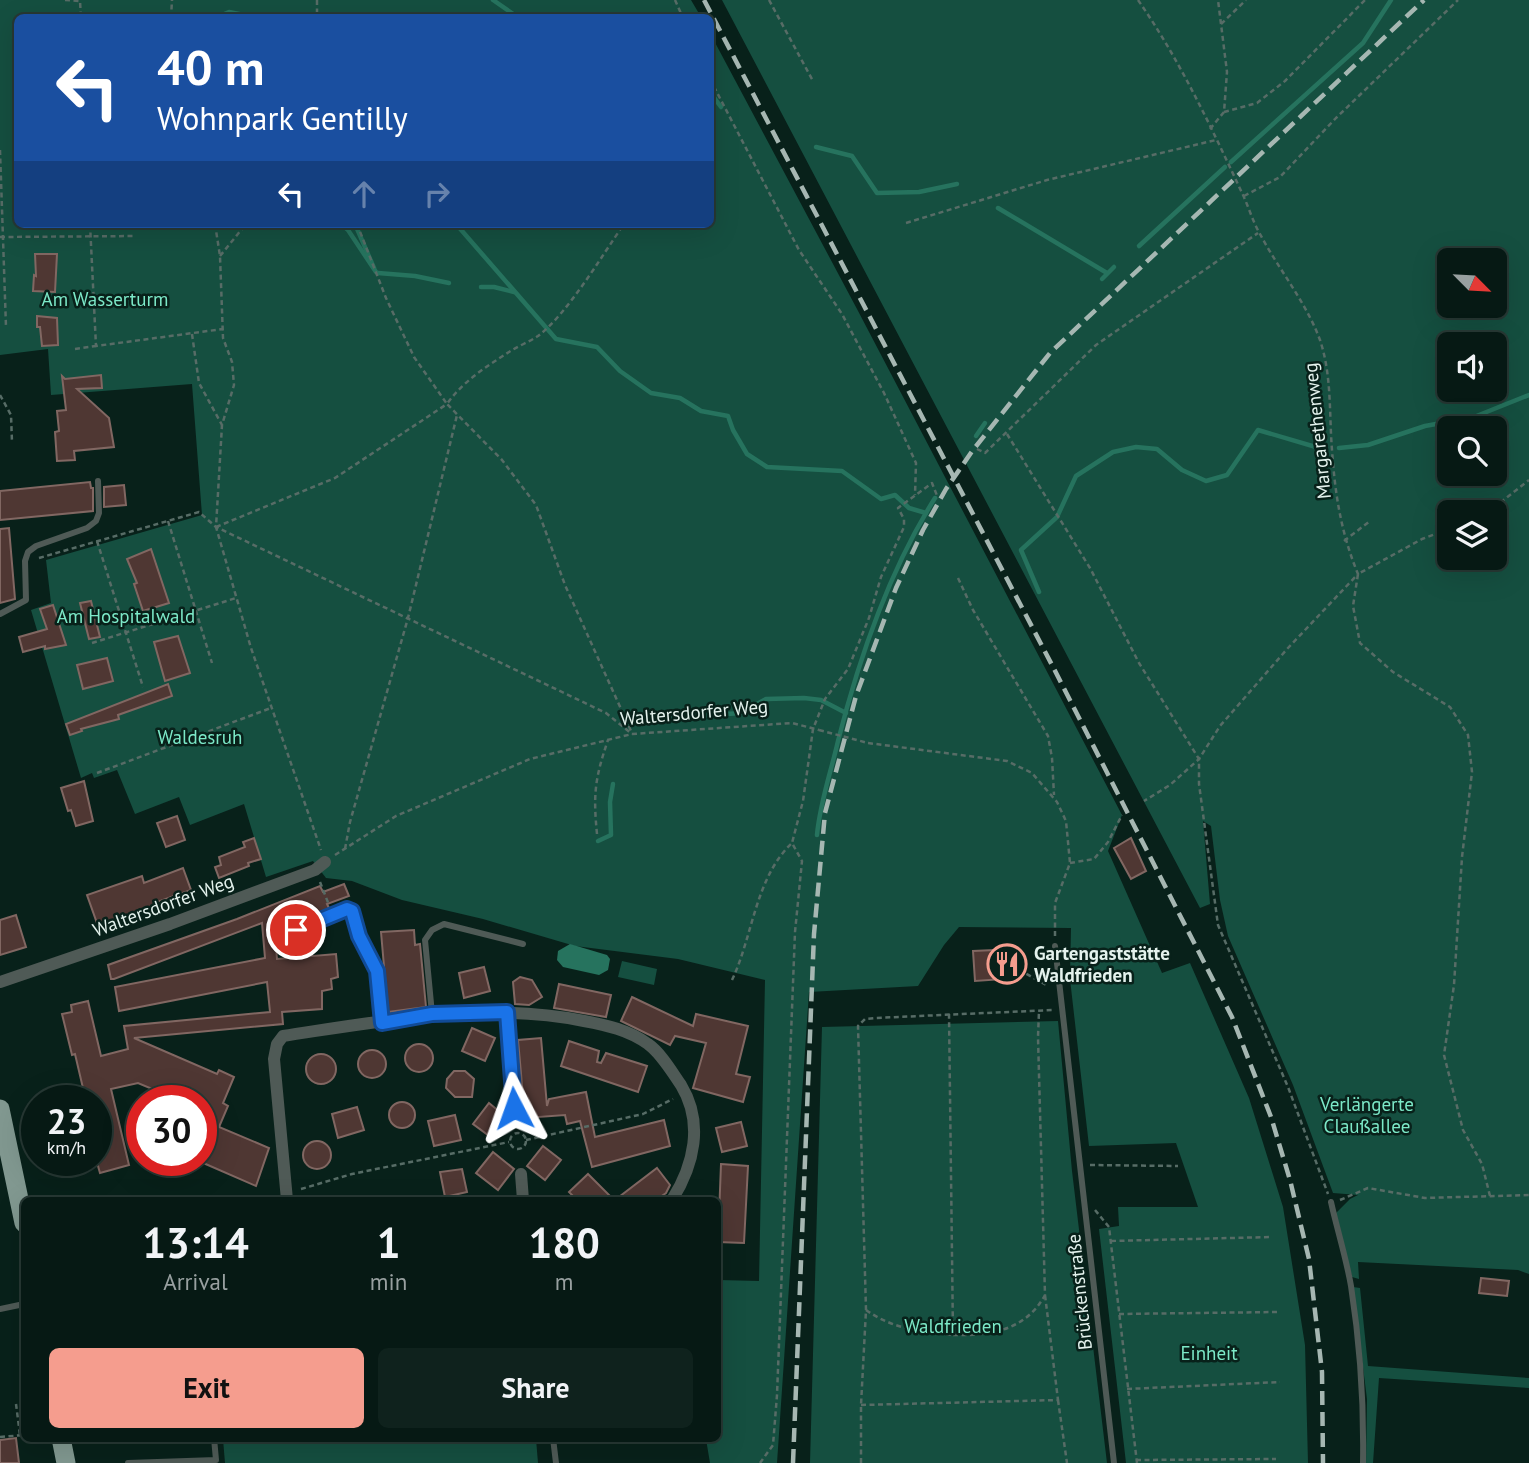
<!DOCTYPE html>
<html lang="en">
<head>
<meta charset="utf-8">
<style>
  :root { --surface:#061914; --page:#0f221d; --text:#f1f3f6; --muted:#98a0a0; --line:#273834; --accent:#f59d8e }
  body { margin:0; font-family:"PT Sans",sans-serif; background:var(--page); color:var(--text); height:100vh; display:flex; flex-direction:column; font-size:26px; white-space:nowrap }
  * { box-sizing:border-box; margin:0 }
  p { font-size:23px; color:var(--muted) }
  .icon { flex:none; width:38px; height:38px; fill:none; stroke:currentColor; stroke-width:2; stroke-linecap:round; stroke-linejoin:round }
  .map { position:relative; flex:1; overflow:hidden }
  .details { position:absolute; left:21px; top:1197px; width:700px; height:245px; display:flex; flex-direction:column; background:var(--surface); border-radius:10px; box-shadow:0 7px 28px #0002,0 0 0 2px var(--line) }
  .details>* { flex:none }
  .banner { position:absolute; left:14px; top:14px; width:700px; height:214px; border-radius:10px; box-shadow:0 7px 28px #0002,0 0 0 2px var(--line); background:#1a4fa0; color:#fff; overflow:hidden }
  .needle { width:46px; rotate:114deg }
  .tools { position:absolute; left:1437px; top:248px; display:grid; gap:14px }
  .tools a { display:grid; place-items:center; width:70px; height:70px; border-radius:10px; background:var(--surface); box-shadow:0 7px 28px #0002,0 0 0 2px var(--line); font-size:35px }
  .speed { position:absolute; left:21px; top:1085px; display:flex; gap:14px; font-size:35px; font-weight:700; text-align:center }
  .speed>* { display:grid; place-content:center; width:91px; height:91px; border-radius:50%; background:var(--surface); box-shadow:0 7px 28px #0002,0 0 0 2px var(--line); line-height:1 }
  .speed small { font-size:18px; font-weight:400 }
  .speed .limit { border:10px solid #d22; background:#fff; color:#111 }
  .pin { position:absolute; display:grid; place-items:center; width:60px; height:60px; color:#fff; margin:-30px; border:4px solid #fff; border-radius:50%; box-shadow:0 2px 7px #0007 }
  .me { position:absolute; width:77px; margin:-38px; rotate:356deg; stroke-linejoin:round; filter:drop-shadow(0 0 5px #0008) }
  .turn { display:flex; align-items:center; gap:24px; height:147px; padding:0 28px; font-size:32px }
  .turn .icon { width:91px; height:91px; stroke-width:2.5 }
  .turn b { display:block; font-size:49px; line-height:60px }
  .lanes { display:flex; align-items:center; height:66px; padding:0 28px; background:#0003; justify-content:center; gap:35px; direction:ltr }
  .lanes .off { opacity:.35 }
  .eta { display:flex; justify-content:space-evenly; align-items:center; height:119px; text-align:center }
  .eta b { font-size:42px; font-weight:800; line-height:49px }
  .primary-button { display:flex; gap:14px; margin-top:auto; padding:14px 28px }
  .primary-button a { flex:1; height:80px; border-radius:10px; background:var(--accent); color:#111; font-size:28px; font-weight:800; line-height:80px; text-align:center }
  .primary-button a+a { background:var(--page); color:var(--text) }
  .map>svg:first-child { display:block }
  .green { fill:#154f40; fill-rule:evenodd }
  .water { fill:#26735e }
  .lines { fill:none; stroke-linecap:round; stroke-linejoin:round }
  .stream { stroke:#26735e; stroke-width:4.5 }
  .building { fill:#4f3733; stroke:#816762; stroke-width:2 }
  .path { stroke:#576c66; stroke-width:2.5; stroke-dasharray:5 3.5; stroke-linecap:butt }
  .service { stroke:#4f5a56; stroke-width:6 }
  .minor { stroke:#4f5a56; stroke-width:12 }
  .primary { stroke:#819890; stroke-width:19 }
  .rail { stroke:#a6b7b2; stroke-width:4.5; stroke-dasharray:14 7; stroke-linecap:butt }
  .path-bridge { stroke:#576c66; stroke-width:2.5; stroke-dasharray:5 3.5; stroke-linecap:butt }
  .route-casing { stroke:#114b97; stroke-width:18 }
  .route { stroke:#1a73e8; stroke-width:12 }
  .labels { text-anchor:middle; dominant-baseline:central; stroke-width:5; stroke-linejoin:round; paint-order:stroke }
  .park-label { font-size:19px; fill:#7ce9c8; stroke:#08211a }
  .street-label { font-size:19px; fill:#e4f2ed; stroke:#08211a }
  .poi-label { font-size:19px; font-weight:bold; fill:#e4f2ed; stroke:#08211a; text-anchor:start }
</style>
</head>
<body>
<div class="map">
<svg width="1529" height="1463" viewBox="0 0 1529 1463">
  <rect width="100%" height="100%" fill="#08211a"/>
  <g class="green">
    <polygon points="0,0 691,0 701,17 18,18 18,224 710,224 711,35 857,309 1122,815 1108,851 1162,973 1190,963 1249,1098 1283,1207 1305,1345 1308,1463 1126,1463 1099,1229 1119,1226 1118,1207 1198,1207 1176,1143 1089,1146 1070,979 1071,928 959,927 944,945 918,986 809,992 777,1463 710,1463 706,1439 718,1438 718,1280 759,1281 765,980 678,959 575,946 483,919 402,900 352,881 326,878 313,861 266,877 244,804 190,825 179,797 135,814 117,770 94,778 92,773 81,778 31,610 51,603 46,560 202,515 192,384 51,395 48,349 0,355"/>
    <path d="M722,0H1529V1274L1518,1270L1358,1262L1359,1279L1352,1277L1336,1213L1350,1199L1358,1195L1333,1193L1293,1085L1228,936L1220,900L1211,826L1203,821L1210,904L1200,908ZM1449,261H1494V306H1449ZM1449,345H1494V390H1449ZM1449,429H1494V474H1449ZM1449,513H1494V558H1449Z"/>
    <polygon points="622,961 657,969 654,985 618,977"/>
    <polygon points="1058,1021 1072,1171 1107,1463 810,1463 822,1027"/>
    <polygon points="1353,1287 1360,1288 1368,1366 1529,1378 1529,1388 1379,1378 1373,1463 1366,1463 1367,1399"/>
    <polygon points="223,1439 536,1439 538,1463 225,1463"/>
  </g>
  <polygon class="water" points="570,944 607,955 610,959 608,970 599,975 563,967 557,960 558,951"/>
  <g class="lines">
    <g class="stream">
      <polyline points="493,0 519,18"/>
      <polyline points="215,18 229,12 259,18"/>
      <polyline points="710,92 721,107"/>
      <polyline points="816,147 852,156 877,193 919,192 957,184"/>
      <polyline points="1231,162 1363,43 1391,0"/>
      <polyline points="998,208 1107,273"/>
      <polyline points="341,224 348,230 376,272"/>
      <polyline points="355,224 374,268"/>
      <polyline points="456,224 556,339 597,347 620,371 651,393 680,398 701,411 728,416 733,430 747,454 767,467 842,471 881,499 895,495 909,508 926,513"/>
      <polyline points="1139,246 1225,167"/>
      <polyline points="378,273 415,276 449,283"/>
      <polyline points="1102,279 1114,267"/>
      <polyline points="481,287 494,287 514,292"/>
      <polyline points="976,436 985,423"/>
      <polyline points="1339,448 1368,445 1425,426 1474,417 1529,395"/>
      <polyline points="1039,592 1021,550 1057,517 1076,476 1113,452 1136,447 1157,449 1182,470 1206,481 1227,475 1258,430 1326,450"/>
      <polyline points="625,725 629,721 741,713 766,699 804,698 821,700 846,713"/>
      <path d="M817,835C820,802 831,772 838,741C859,658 889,571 935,498"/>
      <polyline points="598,841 611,835 610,802 613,784"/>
    </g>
  </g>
  <g class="building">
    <polygon points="35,254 57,254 55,292 33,291 34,275 36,276"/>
    <polygon points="37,316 57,318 58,345 42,346 40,327 37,327"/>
    <polygon points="101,375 102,388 77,389 109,418 114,447 74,451 75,460 57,461 55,432 59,431 57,411 66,410 62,376 65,379"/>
    <polygon points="90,482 91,488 93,488 93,511 0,520 0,491"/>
    <polygon points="124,485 126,505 104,507 104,487"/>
    <polygon points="9,528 15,599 0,603 0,529"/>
    <polygon points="151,549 169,603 143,611 134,584 137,583 127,559"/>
    <polygon points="91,601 100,637 89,639 80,603"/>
    <polygon points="53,605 66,645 45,649 45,646 23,652 19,637 47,629 40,609"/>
    <polygon points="178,636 190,673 165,681 154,642"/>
    <polygon points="107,658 113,681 83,689 77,665"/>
    <polygon points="168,684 172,696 118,715 119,719 81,729 82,731 70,735 66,724"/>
    <polygon points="84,781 93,821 76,826 71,810 68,811 61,788"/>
    <polygon points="177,816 185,840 166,847 157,823"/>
    <polygon points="254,838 261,859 248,863 249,866 219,878 215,867 221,865 219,857 245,847 243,842"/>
    <polygon points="1131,838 1146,871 1131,879 1114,848"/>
    <polygon points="183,868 191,890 157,902 158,905 98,926 87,895 142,876 144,883"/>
    <polygon points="344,884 349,896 327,904 330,910 275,933 277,959 336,954 338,977 331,979 332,989 322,991 322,1009 282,1012 283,1024 134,1038 217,1074 219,1070 234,1077 223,1103 228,1106 219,1127 269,1148 256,1186 201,1162 201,1101 181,1101 138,1083 111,1089 129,1165 100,1173 96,1159 96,1101 86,1101 75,1054 72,1055 62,1014 72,1012 71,1005 88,1001 101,1056 128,1049 124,1026 270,1012 267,982 119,1011 115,987 265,958 262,923 114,979 111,979 108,965 237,919 320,886 323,892"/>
    <polygon points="16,915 26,947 0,955 0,920"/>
    <polygon points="414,930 415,945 420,944 426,1007 388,1012 381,932"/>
    <polygon points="1017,949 1019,978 975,981 973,951"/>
    <polygon points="484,967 490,991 464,998 459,973"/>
    <polygon points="520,977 532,980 542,997 529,1005 515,1004 513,982"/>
    <polygon points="559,984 611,995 606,1017 554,1008"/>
    <polygon points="632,997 693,1026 696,1014 748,1026 736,1074 750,1077 743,1102 693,1088 706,1043 675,1036 670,1045 621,1021"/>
    <polygon points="472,1028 495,1038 485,1061 462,1051"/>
    <polygon points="541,1038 547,1106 549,1099 586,1092 595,1137 664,1120 670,1146 592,1167 580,1121 567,1124 565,1115 525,1118 518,1040"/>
    <polygon points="569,1041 599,1051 597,1062 601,1063 606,1053 647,1066 638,1092 561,1066"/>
    <circle cx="419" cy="1058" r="14"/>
    <circle cx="372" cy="1064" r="14"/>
    <circle cx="321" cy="1069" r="15"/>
    <polygon points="454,1071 465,1071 474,1079 472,1097 455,1097 446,1088 447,1079"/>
    <circle cx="402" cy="1115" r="13"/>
    <polygon points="489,1103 507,1118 492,1138 473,1124"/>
    <polygon points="357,1107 364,1130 338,1138 332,1114"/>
    <polygon points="455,1115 461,1140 434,1146 428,1121"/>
    <polygon points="741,1122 747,1146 722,1152 716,1128"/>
    <circle cx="317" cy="1155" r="14"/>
    <polygon points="543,1146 561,1160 545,1180 527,1166"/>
    <polygon points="493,1152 514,1169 498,1190 476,1173"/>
    <polygon points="721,1164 748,1166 744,1243 718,1242"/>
    <polygon points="657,1168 670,1185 666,1193 656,1200 615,1200"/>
    <polygon points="462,1169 467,1192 445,1197 440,1172"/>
    <polygon points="588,1174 614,1200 577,1200 569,1192"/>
    <polygon points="1481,1278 1509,1281 1507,1296 1479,1293"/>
    <polygon points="16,1438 19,1463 0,1463 0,1440"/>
  </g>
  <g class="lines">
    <g class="path">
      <polyline points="65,0 80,1 81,18"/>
      <polyline points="317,0 317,18"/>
      <polyline points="675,0 683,18"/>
      <polyline points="769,0 813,81"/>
      <path d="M1138,0C1180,60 1212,129 1243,195C1249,208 1253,222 1260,234C1279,270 1306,302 1320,340C1332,376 1329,413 1332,450C1335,494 1341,533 1358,574L1288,648L1220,726L1199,759L1170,785L1144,801"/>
      <polyline points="171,18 172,0"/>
      <polyline points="1221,24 1246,0"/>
      <polyline points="710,79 799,250 842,314 884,393 916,463 915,495"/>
      <polyline points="1224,112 1257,103 1285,81 1365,0"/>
      <polyline points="1210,129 1224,112 1227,72 1218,0"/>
      <polyline points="0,150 6,327"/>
      <polyline points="1244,196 1280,177 1336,118 1458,0"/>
      <polyline points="906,223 1047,180 1216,140"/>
      <polyline points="90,224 96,346 223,329"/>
      <polyline points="215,224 220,256 223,338 232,362 234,385 222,425 216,527 251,648 321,850"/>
      <path d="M357,224L386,298L414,357L447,404C462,382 487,366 509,352C518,346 529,342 538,336C568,313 601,257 624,224"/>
      <polyline points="0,237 136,236"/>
      <polyline points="220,256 246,224"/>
      <polyline points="192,334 199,383 222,425"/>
      <polyline points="75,349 96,346"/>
      <polyline points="0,395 11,415 12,442"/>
      <polyline points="1007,434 1090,568 1139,663 1199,759 1199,784 1218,925 1288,1087 1328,1194"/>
      <polyline points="977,449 985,453 1096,345 1258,233"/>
      <polyline points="1487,513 1529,480"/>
      <polyline points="168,521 212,663"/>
      <polyline points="216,527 335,478 447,404 502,460 536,505 565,585 631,731"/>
      <polyline points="1449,529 1422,539 1358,574 1353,606 1360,643 1393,672 1450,707 1468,735 1472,772 1462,857 1454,985 1444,1055 1463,1130 1482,1164 1490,1196"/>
      <polyline points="97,541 143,687"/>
      <polyline points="1344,541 1370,521"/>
      <polyline points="39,558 199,512 216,527 606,713 632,734"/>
      <polyline points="958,578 973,610 1048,736 1052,758 1054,795"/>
      <polyline points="92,643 236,598"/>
      <polyline points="868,743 1007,761 1032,773 1057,802 1066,821 1070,863 1055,903 1055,938"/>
      <polyline points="97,773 271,708"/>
      <path d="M597,834C593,794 595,778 608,740"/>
      <polyline points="345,849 350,822 408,618 457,415"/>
      <polyline points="335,855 396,816 530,759 632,734 792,723 819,730"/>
      <polyline points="1070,863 1094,859 1108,842 1122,815"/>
      <polyline points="320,882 329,905"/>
      <polyline points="1018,963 1022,963 1023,972 1048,986"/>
      <path d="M732,980C753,936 755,878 792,843"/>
      <circle cx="518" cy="1141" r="8"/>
      <polyline points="526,1140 643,1114 673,1099"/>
      <polyline points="1090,1165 1178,1166"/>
      <polyline points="301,1189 352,1174 509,1142"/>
      <polyline points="1340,1200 1368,1188 1425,1198 1529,1195"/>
      <polyline points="1095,1210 1109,1227 1137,1463"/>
      <polyline points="1111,1241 1271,1237"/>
      <path d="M866,1310C893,1329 921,1332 953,1335L949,1014"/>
      <polyline points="1119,1314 1277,1312"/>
      <path d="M953,1335C991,1336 1026,1330 1045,1295L1038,1037L1039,1011"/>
      <polyline points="1127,1389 1280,1382"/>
      <polyline points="1058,1400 1067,1463"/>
      <polyline points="16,1404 20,1435"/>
      <polyline points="861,1405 1058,1400 1045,1295"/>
      <polyline points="0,1437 24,1435"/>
      <polyline points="1136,1460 1276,1459"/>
      <polyline points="760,1463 773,1445 777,1395 795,932 802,861 792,843 803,801 813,729 825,699 848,669 869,618 881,577 904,527 904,519 898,508 932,483 938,498"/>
      <polyline points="861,1463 861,1405 866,1310 858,1026 865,1019 875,1018 1052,1010"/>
    </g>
    <g class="service">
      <polyline points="0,614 26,600 25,561 28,552 36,546 87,528 96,521 99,513 98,481"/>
      <polyline points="296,930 347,909 352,911 359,936 377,971 382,1021"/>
      <polyline points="1055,946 1114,1463"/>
      <polyline points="432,1014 425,940 432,930 444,924 523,944"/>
      <path d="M1331,1202C1337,1229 1346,1257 1351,1286C1360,1344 1364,1404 1363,1463"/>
      <polyline points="0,1309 24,1304"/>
      <polyline points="553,1438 556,1463"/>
      <polyline points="128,1463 216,1460 214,1438"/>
    </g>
    <g class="minor">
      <polyline points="0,982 170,924 315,870 325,862"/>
      <polyline points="507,1012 514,1109"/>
      <polyline points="521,1174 523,1200"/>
      <path d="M285,1200H287L274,1059L277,1044L283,1036C382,1021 483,1001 584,1021C606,1025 629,1030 648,1044C661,1053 672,1072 681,1085C704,1123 694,1165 672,1200"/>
    </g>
    <g class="primary">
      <polyline points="0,1109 24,1223"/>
      <polyline points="61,1438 66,1463"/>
    </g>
    <g class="rail">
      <polyline points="704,0 1052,665 1232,1017 1271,1117 1290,1180 1309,1259 1322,1372 1323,1463"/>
      <polyline points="793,1463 814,934 825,813 856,696 896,588 923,530 946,489 973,450 1050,353 1424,0"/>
    </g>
    <polyline class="path-bridge" points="819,730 868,743"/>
  </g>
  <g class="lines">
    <g class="route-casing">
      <polyline id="route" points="296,930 347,909 352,911 359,936 377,971 382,1023 432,1014 507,1012 514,1108"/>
    </g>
    <use href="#route" class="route"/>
  </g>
  <defs>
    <g id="restaurant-ring" transform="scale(2.0125)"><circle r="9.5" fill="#08211a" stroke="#f59d8e" stroke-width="1.5"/><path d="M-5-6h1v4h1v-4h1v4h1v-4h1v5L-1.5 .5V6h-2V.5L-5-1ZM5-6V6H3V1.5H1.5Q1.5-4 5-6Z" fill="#f59d8e"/></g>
  </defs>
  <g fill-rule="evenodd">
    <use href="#restaurant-ring" x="1007" y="964"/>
  </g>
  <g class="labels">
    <g class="park-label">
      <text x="105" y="299">Am Wasserturm</text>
      <text x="126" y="616">Am Hospitalwald</text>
      <text x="200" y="737">Waldesruh</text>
      <text x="1367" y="1104">Verlängerte<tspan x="1367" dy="22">Claußallee</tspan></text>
      <text x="953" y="1326">Waldfrieden</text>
      <text x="1209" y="1353">Einheit</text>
    </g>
    <g class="street-label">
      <text transform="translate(1317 431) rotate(-96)">Margarethenweg</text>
      <text transform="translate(694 712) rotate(-5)">Waltersdorfer Weg</text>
      <text transform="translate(163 905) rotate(-20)">Waltersdorfer Weg</text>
      <text transform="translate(1079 1292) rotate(-96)">Brückenstraße</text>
    </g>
    <g class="poi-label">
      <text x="1034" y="953">Gartengaststätte<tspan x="1034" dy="22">Waldfrieden</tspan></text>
    </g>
  </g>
</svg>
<div class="tools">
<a><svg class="needle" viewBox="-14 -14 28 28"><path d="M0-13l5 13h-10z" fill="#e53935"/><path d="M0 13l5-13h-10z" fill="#98a0a0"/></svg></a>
<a><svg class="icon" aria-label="sound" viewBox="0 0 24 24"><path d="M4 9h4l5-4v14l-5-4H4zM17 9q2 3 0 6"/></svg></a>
<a><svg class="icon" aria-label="search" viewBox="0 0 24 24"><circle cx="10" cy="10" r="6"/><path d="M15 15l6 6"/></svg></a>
<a><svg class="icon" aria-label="layers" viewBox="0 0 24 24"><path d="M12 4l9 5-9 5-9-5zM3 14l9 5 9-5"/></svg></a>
</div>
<div class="speed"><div>23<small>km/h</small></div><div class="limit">30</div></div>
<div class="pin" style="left:296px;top:930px;background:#d93025"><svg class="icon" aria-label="arrive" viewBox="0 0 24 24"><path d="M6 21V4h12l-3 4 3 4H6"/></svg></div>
<svg class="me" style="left:514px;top:1108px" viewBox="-20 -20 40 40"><path d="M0-17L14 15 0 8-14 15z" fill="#1a73e8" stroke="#fff" stroke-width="4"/></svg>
<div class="banner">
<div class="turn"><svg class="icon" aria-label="left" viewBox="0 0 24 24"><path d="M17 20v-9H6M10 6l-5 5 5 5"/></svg><div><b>40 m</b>Wohnpark Gentilly</div></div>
<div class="lanes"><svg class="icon" aria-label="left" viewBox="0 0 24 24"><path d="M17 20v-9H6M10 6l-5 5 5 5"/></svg><svg class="icon off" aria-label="ahead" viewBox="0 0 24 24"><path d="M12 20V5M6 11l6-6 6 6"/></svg><svg class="icon off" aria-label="right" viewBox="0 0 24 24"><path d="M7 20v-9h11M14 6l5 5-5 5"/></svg></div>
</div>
<section class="details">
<div class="eta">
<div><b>13:14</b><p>Arrival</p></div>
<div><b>1</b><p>min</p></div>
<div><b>180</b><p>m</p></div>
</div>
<div class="primary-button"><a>Exit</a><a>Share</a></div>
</section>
</div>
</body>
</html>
